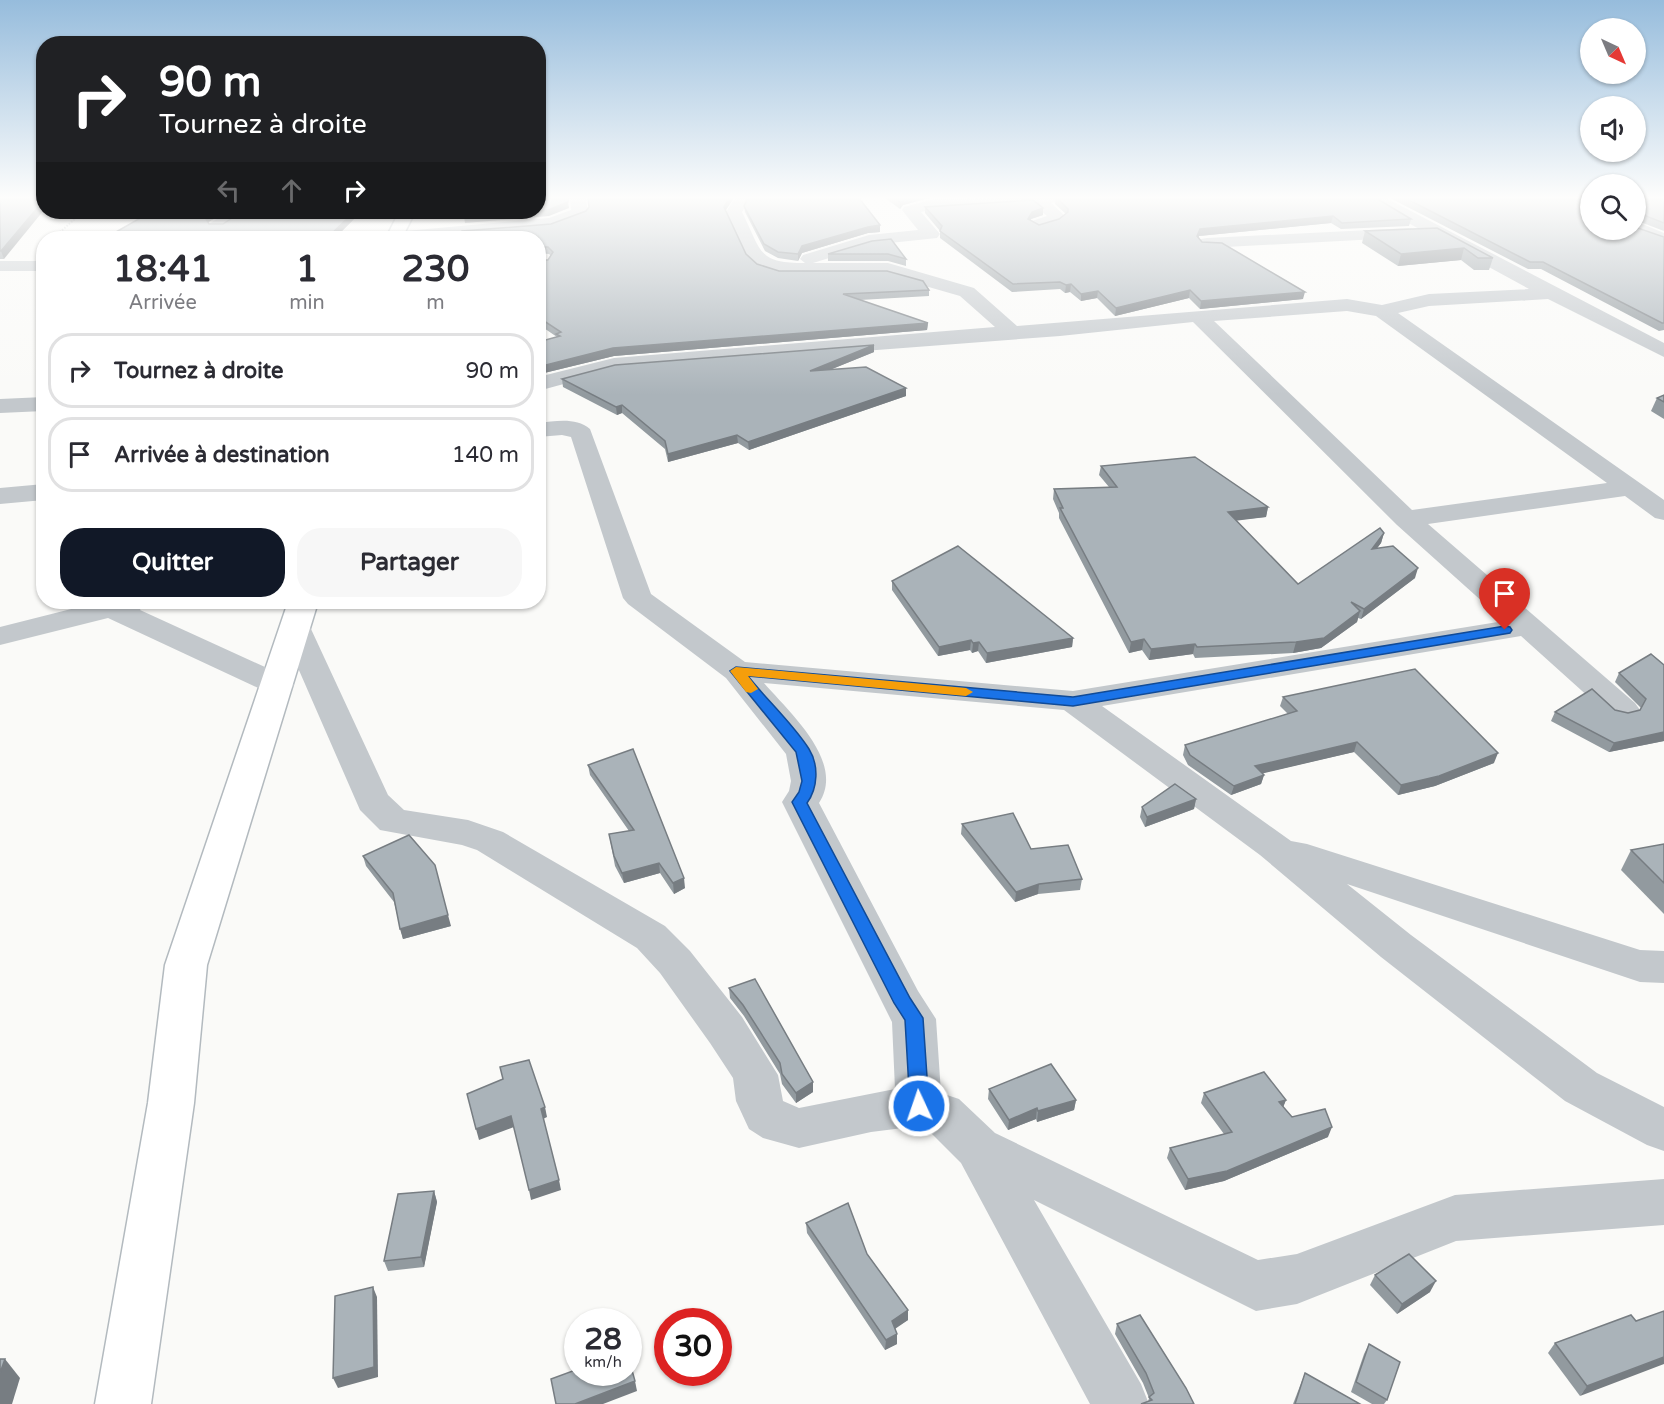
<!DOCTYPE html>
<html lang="fr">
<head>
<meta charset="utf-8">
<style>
  :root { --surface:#fff; --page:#f7f7f7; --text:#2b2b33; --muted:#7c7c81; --line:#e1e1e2; --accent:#111827 }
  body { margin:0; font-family:"Varela Round",sans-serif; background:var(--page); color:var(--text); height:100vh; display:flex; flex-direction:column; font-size:22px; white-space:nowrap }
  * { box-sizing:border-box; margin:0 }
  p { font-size:20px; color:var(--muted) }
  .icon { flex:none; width:33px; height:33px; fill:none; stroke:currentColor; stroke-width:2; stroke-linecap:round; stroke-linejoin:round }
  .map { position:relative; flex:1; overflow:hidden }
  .panel { position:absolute; left:36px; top:231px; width:510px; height:378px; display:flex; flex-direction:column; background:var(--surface); border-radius:24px; box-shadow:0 2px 4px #0004 }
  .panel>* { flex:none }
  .guide { position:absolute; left:36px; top:36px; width:510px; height:183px; border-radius:24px; box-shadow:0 2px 4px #0004; background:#202124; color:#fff; overflow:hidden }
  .needle { width:39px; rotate:136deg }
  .buttons { position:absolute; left:1580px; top:18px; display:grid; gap:12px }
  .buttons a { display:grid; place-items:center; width:66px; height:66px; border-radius:50%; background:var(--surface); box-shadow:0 2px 4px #0004; font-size:30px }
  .speed { position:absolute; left:564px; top:1308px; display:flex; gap:12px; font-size:30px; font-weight:700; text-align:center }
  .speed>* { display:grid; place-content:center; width:78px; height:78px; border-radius:50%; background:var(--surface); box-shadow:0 2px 4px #0004; line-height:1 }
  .speed small { font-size:15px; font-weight:400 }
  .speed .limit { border:9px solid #d22; background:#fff; color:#111 }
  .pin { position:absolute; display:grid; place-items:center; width:51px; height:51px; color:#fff; margin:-62px -26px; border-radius:50% 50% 50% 0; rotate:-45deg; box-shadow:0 0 6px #0007 }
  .pin .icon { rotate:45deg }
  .me { position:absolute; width:66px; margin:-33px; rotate:357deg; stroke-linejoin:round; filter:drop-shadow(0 0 4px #0008) }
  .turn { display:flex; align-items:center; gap:21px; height:126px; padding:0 24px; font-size:27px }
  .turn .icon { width:78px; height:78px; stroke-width:2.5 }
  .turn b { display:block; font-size:42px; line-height:51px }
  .lanes { display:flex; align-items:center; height:57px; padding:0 24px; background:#0003; justify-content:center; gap:30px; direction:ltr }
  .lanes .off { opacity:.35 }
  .eta { display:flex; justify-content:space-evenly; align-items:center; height:102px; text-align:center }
  .eta b { font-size:36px; font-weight:800; line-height:42px }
  .cta { display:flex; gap:12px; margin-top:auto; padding:12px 24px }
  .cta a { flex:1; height:69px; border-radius:24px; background:var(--accent); color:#fff; font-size:24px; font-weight:800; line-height:69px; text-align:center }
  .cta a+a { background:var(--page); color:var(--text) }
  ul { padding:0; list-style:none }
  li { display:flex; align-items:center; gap:18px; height:75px; margin:0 12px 9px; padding:0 12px; border:3px solid var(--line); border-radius:24px }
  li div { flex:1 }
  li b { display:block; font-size:22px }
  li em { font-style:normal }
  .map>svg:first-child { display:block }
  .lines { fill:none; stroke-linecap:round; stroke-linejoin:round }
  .secondary-casing { stroke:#b3babf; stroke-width:3 }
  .path { stroke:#bbbfc2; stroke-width:2; stroke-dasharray:1.5 1.5; stroke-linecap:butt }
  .street { fill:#c3c8cc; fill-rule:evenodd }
  .secondary { fill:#fff; fill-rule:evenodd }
  .wall { fill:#929a9f }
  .shaded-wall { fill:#777d82 }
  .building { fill:#aab3b9; stroke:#777d82; stroke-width:1.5 }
  .route { fill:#1a73e8; stroke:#114b97; stroke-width:1.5 }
  .slow { fill:#f59e0b }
</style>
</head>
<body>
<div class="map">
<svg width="1664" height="1404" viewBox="0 0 1664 1404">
  <rect width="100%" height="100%" fill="#fafaf8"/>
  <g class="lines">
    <g class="secondary-casing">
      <g id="secondary">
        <polygon points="399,212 415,212 402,238 386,238"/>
        <polygon points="288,602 318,602 207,965 194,1103 151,1404 95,1404 148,1103 165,965"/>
      </g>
    </g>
    <polyline class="path" points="53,238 83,212"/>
    <g class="street">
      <polygon points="570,198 586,198 588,212 586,215 552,228 435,238 385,237 388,233 394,232 549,218 571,210"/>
      <path d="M735,198H751L742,212C762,252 757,263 805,263L800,259L803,255L869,235L918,230L902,210L904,207L934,199L1060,198L1058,201L1051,203L1066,217C1061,224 1047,228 1038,230L1030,225L1032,221L1047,216L1033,204L934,209L921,212L940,234L937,238L871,245L813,263H888L974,288L1017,326L1347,299L1382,305L1429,294L1529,289L1368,201L1366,198H1386L1664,343V357L1548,299L1429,306L1398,313L1664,500V520L1655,518L1625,496L1428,524L1635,703L1640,710L1635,717L1623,720L1611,717L1521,636L1102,706L1291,841L1307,844L1640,950L1664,951V983L1640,982L1347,884L1411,935L1597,1073L1664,1107V1151L1647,1145L1565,1101L1381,957L1260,855L1064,710L764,683C789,712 846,762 819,803L918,991L936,1019L941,1093L959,1099L995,1133L1258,1260L1297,1254L1455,1195L1664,1179V1225L1456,1241L1297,1304L1256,1311L1034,1200L1141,1384L1149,1404H1090L961,1163L926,1128L919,1126L871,1132L799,1148L763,1138L749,1129L736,1101L733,1078L710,1043L660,973L637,948L477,850L462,845L380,830L360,810L281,629L285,623L296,620L307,623L311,629L388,795L404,810L468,820L503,832L665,926L690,951L742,1017L778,1075L783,1101L799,1108L895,1089L892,1022L782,802L789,791L791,781L786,754L726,678L628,604L623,598L571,437L562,435L538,437V423C556,421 576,417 590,429L651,594L745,662L1073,691L1504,621L1397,525L1193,322L1060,336L615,370L538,391V377L614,358L995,327L960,296L887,275H779L758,268L748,259L726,212ZM1347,311L1376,316L1607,483L1412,510L1214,321Z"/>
      <polygon points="228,212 247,212 223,228 211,228 209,224"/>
      <polygon points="1635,221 1664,233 1664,244 1629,230 1635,230"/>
      <polygon points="1409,228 1415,229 1418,233 1415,237 1207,248 1201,247 1198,243 1201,239 1207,238"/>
      <rect x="0" y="261" width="44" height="10"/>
      <polygon points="44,397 44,411 0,413 0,399"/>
      <polygon points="44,484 44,500 0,504 0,488"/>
      <polygon points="89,602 144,602 140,610 289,678 294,685 289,692 278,695 267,692 108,618 0,645 0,627 91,604"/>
    </g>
    <use href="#secondary" class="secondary"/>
  </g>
  <g class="wall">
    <polygon points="0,198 4,259 0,259"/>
    <polygon points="885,198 929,198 903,205 900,209"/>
    <polygon points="1056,198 1411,219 1409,226 1341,229 1331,223 1199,236 1198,238 1202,242 1303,299 1200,309 1189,298 1115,316 1097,298 1081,301 1070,292 1065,293 1060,289 1012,292 940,238 940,231 925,213 925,207 1043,208 1043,215 1031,219 1031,220 1039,225 1059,219 1066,214 1055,204"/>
    <polygon points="1390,198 1575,198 1590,230 1664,237 1664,330 1659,331 1541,269 1528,269"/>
    <polygon points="1635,198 1664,198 1664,231 1635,220 1635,222"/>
    <polygon points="744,206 880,225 880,232 868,233 802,253 798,261 778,258 765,251 745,212"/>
    <polygon points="589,207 725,211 746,254 757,264 779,271 929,290 929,296 860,300 928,323 927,330 614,356 540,374 538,374 538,342 557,337 538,324 538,260 548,260 551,256 549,254 538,253 538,238 551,224 586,211"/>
    <polygon points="225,212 208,222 209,224 223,224 241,212 358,212 354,219 335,238 107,238 107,237"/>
    <polygon points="1437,228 1493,258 1489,270 1474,270 1461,260 1398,266 1362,243 1365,231"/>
    <polygon points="872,241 906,259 906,266 888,261 828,261 828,254"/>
    <polygon points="874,345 874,352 832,369 906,388 906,396 749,450 738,443 668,462 665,449 622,413 617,415 563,387 562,379"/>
    <polygon points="1664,395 1664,419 1651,411 1657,398"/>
    <polygon points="1101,466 1268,507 1266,517 1236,520 1298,584 1384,533 1381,543 1377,548 1415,578 1361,619 1358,618 1357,622 1321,648 1293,653 1195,658 1193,654 1149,660 1142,650 1129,653 1059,518 1059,513 1053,499 1054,489 1109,487 1099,475"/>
    <polygon points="892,581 1073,638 1072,647 986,663 978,651 972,653 970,650 938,656 892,590"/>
    <polygon points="1664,665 1664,741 1609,752 1551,721 1555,712 1615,710 1628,713 1640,710 1641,708 1615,682 1619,673"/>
    <polygon points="1283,697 1494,763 1435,786 1398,795 1354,752 1262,773 1264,775 1261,784 1231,795 1188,765 1183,755 1185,745 1288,714 1280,706"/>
    <polygon points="588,765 685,888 674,894 660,873 624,883 615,866 609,834 629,831 590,775"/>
    <polygon points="1196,799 1194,809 1145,827 1140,817 1142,807"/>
    <polygon points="962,824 1031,849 1082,879 1080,890 1038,894 1015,902 961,834"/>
    <polygon points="1664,844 1664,914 1621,870 1631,850"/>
    <polygon points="363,856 451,926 403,939 394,902 366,866"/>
    <polygon points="729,988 813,1082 813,1092 796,1103 782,1084 780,1074 744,1016 730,998"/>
    <polygon points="989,1089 1076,1100 1074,1110 1037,1122 1036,1119 1008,1130 988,1099"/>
    <polygon points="1204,1093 1286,1100 1283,1107 1292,1117 1328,1137 1224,1181 1185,1190 1167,1158 1170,1148 1224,1134 1201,1103"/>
    <polygon points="434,1191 437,1202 424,1267 388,1271 384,1261"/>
    <polygon points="806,1223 867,1254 908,1310 908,1320 895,1328 897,1334 897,1344 885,1350 807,1233"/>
    <polygon points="1375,1275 1430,1292 1397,1314 1370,1285"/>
    <polygon points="1636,1321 1580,1396 1548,1353 1555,1343"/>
    <polygon points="1117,1324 1194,1404 1148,1402 1149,1398 1143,1383 1115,1334"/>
    <polygon points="1369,1344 1387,1400 1384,1404 1372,1404 1351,1392 1364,1354"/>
    <polygon points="1305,1373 1360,1404 1293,1404"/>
  </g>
  <g class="shaded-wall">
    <polygon points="729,198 734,198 724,213 724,207"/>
    <polygon points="904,198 929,198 903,205 900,209 900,202"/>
    <polygon points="44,200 44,210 4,259 1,251"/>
    <polygon points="568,202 569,208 549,216 465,223 464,217 527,212 538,212 538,210"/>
    <polygon points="1043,208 1043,215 1031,219 1028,226 1028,219 1032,212"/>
    <polygon points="214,212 225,212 207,223 205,217"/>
    <polygon points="354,212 358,212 354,219 335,238 327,238"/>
    <polygon points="1333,216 1331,223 1199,236 1196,243 1197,236 1200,229"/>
    <polygon points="880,225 880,232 868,233 802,253 798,261 798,254 802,246 868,227"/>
    <polygon points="1464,248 1461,260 1398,266 1401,254"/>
    <polygon points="1071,284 1070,292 1065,293 1066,285"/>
    <polygon points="1190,290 1189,298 1115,316 1116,308"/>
    <polygon points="1098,291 1097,298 1081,301 1081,294"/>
    <polygon points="1305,292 1303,299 1200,309 1201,301"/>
    <polygon points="928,323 927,330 614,356 540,374 538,367 613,348"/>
    <polygon points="874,345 874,352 810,378 810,371"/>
    <polygon points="906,388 906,396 749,450 748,442"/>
    <polygon points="622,405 622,413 617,415 616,407"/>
    <polygon points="737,435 738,443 668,462 668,454"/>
    <polygon points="1268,507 1266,517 1226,522 1228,512"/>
    <polygon points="1384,533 1381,543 1369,559 1372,549"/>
    <polygon points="1418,568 1415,578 1361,619 1364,609"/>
    <polygon points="1360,611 1357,622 1321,648 1293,653 1296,642"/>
    <polygon points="1073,638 1072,647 986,663 987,653"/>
    <polygon points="1144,639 1142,650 1129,653 1131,642"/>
    <polygon points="971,640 970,650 938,656 939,647"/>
    <polygon points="979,642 978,651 972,653 973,643"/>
    <polygon points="1195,644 1193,654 1149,660 1151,649"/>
    <polygon points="1664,732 1664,741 1609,752 1614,743"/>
    <polygon points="1357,742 1354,752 1252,776 1255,766"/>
    <polygon points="1498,753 1494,763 1435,786 1398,795 1401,785"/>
    <polygon points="1264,775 1261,784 1231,795 1234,786"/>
    <polygon points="1196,799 1194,809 1145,827 1147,817"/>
    <polygon points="659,863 660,873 624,883 622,873"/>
    <polygon points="684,878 685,888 674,894 673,883"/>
    <polygon points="1039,884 1038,894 1015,902 1016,892"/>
    <polygon points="448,915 451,926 403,939 400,929"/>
    <polygon points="813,1082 813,1092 796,1103 796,1093"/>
    <polygon points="1076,1100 1074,1110 1037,1122 1038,1111"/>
    <polygon points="1286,1100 1282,1110 1279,1102"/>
    <polygon points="545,1107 547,1117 543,1119 541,1109"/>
    <polygon points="1037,1108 1036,1119 1008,1130 1009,1120"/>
    <polygon points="511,1116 514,1127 479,1140 476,1129"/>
    <polygon points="1332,1127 1328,1137 1224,1181 1185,1190 1188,1179"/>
    <polygon points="559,1180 561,1190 531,1200 529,1190"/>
    <polygon points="434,1191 437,1202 424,1267 421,1257"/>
    <polygon points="1436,1281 1430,1292 1397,1314 1402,1304"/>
    <polygon points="373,1287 377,1297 378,1377 338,1388 333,1378"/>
    <polygon points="908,1310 908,1320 892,1331 892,1321"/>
    <polygon points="897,1334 897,1344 885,1350 886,1340"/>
    <polygon points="1664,1357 1664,1364 1580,1396 1587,1386"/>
    <polygon points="5,1359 20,1378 12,1404 0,1404 0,1373"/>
    <polygon points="635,1381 637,1391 603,1404 575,1404"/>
  </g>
  <g class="building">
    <polygon points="0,198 44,198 44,200 1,251 0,251"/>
    <polygon points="538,198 568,198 568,202 548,210 538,210"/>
    <polygon points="588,198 729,198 724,207 746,254 757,264 779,271 887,271 923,281 929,290 843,294 928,323 613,348 538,367 538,342 560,336 556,334 561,332 538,317 538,260 548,260 553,252 548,247 538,247 538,238 462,238 462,231 551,224 586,211 589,207"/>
    <polygon points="748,198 859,198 880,225 868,227 802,246 798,254 778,252 764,244 744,206"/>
    <polygon points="894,198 905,198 900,202"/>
    <polygon points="1057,198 1376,198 1411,219 1342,223 1333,216 1200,229 1197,236 1202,242 1222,243 1305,292 1201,301 1190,290 1116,308 1098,291 1081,294 1071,284 1066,285 1060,282 1013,284 940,231 942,226 925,207 1033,200 1043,208 1032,212 1028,219 1039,225 1059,219 1068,212 1068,209"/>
    <polygon points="1405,198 1575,198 1590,203 1590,230 1635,230 1635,227 1664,237 1664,323 1662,323 1543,262 1530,262"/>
    <polygon points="1635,198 1664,198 1664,223 1636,212 1635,221"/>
    <polygon points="151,212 214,212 205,217 209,224 223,224 241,212 354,212 327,238 173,237 174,238 126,238 125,237 107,237"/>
    <polygon points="465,212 527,212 464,217"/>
    <polygon points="1437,228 1493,258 1478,258 1464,248 1401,254 1365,231"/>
    <polygon points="891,239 906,259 888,254 828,254 872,241"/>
    <polygon points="874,345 810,371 866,367 906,388 748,442 737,435 668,454 665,441 622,405 616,407 562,379 615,365"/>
    <polygon points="1664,395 1664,402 1657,398"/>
    <polygon points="1195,457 1268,507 1228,512 1298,584 1380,528 1384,533 1372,549 1393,546 1418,568 1364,609 1351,602 1360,611 1324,638 1296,642 1197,647 1195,644 1151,649 1144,639 1131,642 1060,508 1063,508 1054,489 1117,487 1101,466"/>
    <polygon points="958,546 1073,638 987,653 979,642 973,643 971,640 939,647 892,581"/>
    <polygon points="1651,654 1664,665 1664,732 1614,743 1555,712 1592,689 1615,710 1628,713 1640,710 1646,699 1619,673"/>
    <polygon points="1415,669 1498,753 1439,776 1401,785 1357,742 1255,766 1264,775 1234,786 1190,755 1185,745 1297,711 1283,697"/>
    <polygon points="633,749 684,878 673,883 659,863 622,873 614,856 609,834 634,830 588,765"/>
    <polygon points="1175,784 1196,799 1147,817 1142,807"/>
    <polygon points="1013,813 1031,849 1068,845 1082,879 1039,884 1016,892 962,824"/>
    <polygon points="409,835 435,865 448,915 400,929 393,893 363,856"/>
    <polygon points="1664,844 1664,883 1631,850"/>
    <polygon points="755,979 813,1082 796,1093 782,1074 780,1063 743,1005 729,988"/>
    <polygon points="529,1060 545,1107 541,1109 559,1180 529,1190 511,1116 476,1129 467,1094 503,1079 500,1067"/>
    <polygon points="1051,1064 1076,1100 1038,1111 1037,1108 1009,1120 989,1089"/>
    <polygon points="1264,1072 1286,1100 1279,1102 1292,1117 1325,1109 1332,1127 1227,1171 1188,1179 1170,1148 1232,1132 1204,1093"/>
    <polygon points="434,1191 421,1257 384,1261 398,1194"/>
    <polygon points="848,1203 867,1254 908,1310 892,1321 897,1334 886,1340 806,1223"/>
    <polygon points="1409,1254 1436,1281 1402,1304 1375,1275"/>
    <polygon points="373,1287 374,1367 333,1378 335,1296"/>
    <polygon points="1664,1311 1664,1357 1587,1386 1555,1343 1631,1315 1636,1321"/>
    <polygon points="1140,1315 1186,1388 1194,1404 1141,1404 1152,1400 1149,1397 1154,1393 1146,1373 1117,1324"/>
    <polygon points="1369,1344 1400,1362 1387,1400 1356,1382"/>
    <polygon points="628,1356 635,1381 575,1404 556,1404 551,1379 578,1369 578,1372 628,1372"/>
    <polygon points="0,1359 5,1359 0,1373"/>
    <polygon points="1305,1373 1360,1404 1295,1404"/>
  </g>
  <linearGradient id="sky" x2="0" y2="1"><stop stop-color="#96bcdc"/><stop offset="0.5" stop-color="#fdfdfc"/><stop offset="1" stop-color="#fdfdfc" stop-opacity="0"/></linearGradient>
  <rect width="1664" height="395" fill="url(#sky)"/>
  <path class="route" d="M1505,626L1510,627L1512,630L1510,633L1073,706L748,676C766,699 794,725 809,749C819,765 818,788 807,803L910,998L923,1018L929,1106L926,1112L919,1114L912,1112L910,1106L905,1020L894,1003L792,802L799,792L802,781L796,752L730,671L736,667L1073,697Z"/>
  <polygon class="slow" points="736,667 966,688 973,692 966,696 748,676 758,689 751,693 746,692 730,671"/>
</svg>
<div class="buttons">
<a><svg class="needle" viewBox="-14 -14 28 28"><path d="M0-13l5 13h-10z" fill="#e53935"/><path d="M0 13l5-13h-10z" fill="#7c7c81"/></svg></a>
<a><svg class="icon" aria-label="sound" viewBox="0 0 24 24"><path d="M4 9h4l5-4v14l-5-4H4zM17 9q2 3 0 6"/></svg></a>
<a><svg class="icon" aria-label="search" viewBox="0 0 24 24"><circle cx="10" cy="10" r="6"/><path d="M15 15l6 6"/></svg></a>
</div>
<div class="speed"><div>28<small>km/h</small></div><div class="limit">30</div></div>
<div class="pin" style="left:1505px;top:630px;background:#d93025"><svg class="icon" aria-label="arrive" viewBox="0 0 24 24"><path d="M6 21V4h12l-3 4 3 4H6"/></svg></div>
<svg class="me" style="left:919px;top:1106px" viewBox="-20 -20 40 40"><circle r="17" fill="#1a73e8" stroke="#fff" stroke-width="3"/><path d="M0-11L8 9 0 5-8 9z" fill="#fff"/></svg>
<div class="guide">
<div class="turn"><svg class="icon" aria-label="right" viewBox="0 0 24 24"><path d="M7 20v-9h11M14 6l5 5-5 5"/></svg><div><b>90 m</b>Tournez à droite</div></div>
<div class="lanes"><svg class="icon off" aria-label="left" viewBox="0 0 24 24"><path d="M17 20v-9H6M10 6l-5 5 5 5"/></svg><svg class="icon off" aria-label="ahead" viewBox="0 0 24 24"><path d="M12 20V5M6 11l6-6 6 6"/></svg><svg class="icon" aria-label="right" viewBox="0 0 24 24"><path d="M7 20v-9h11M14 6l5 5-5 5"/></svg></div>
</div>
<section class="panel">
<div class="eta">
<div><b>18:41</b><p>Arrivée</p></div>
<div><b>1</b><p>min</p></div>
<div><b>230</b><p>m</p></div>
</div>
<ul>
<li><svg class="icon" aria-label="right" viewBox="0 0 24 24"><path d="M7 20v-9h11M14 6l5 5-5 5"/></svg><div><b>Tournez à droite</b></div><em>90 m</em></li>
<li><svg class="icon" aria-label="arrive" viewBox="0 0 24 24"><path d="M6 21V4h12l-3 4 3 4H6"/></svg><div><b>Arrivée à destination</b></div><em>140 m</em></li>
</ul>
<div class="cta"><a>Quitter</a><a>Partager</a></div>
</section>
</div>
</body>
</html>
